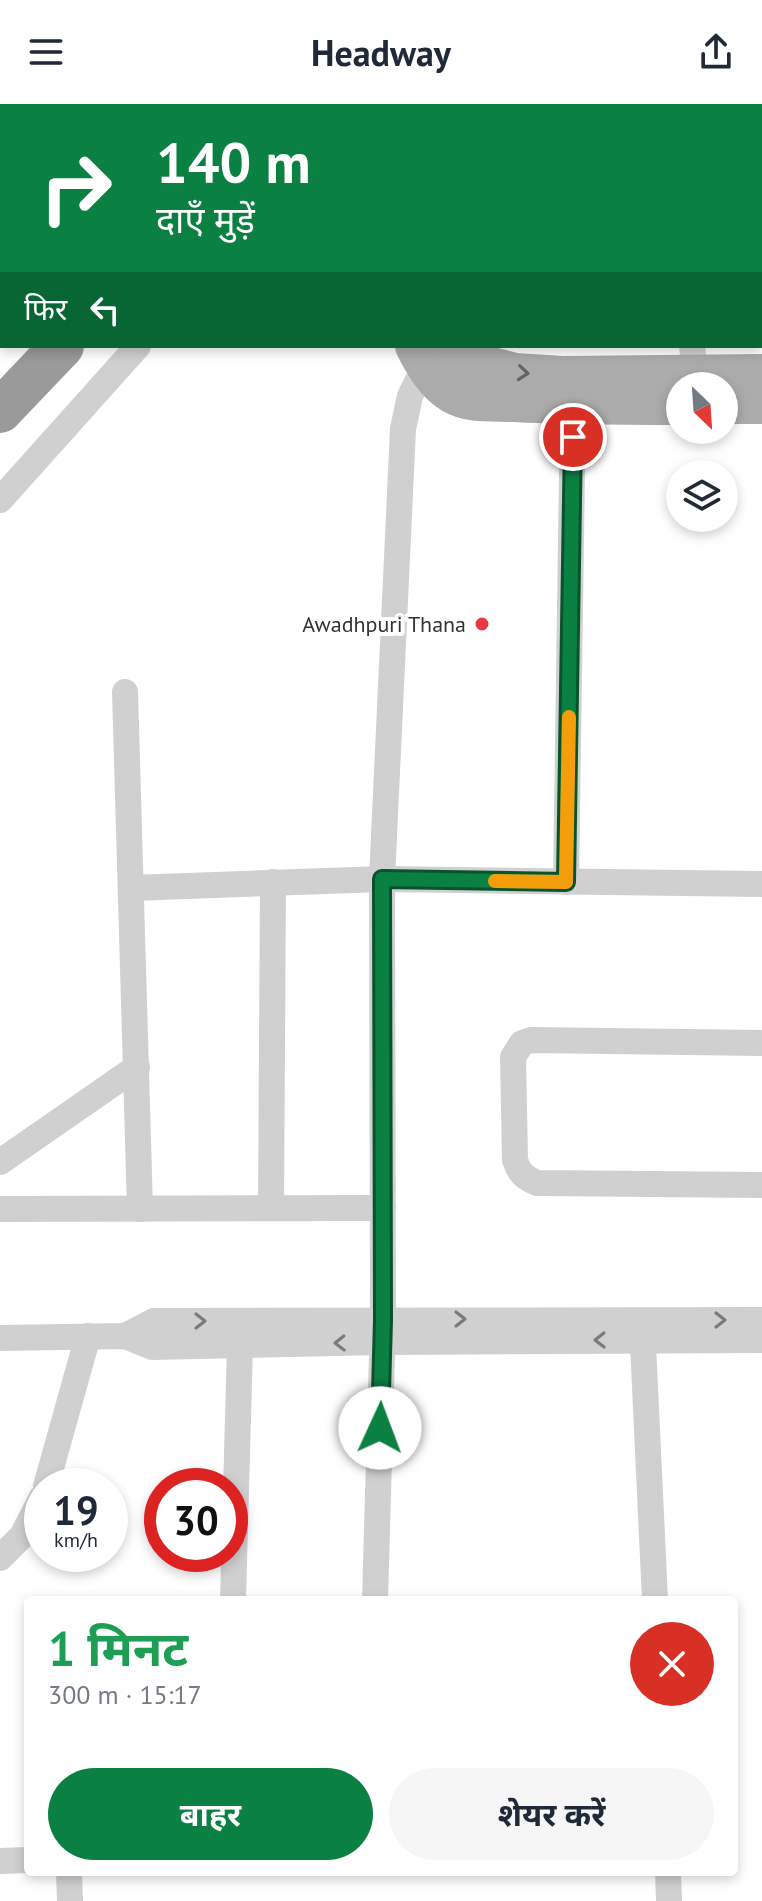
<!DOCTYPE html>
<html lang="hi">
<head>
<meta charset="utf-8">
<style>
  :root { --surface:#fff; --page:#f6f6f7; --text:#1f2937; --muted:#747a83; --accent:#0b8043 }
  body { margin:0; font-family:"PT Sans","Noto Sans Devanagari",sans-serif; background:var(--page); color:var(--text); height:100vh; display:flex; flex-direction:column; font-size:30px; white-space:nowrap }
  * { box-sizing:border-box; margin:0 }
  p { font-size:26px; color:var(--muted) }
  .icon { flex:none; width:44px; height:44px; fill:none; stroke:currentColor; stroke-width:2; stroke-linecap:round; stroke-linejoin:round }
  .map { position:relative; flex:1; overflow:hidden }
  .drawer { position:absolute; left:24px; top:1492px; width:714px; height:280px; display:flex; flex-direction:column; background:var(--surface); border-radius:8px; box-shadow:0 4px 12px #0003 }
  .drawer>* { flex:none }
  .top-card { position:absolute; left:0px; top:0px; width:762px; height:244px; box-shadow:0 4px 12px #0003; background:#0b8043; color:#fff; overflow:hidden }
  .needle { width:52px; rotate:155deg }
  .controls { position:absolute; left:666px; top:268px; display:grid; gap:16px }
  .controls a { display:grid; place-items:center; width:72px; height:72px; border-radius:50%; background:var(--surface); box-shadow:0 4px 12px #0003; font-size:40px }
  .speed { position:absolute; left:24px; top:1364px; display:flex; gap:16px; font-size:40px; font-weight:700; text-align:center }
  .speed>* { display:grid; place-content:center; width:104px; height:104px; border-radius:50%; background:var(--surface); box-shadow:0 4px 12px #0003; line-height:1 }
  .speed small { font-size:20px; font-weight:400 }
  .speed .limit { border:12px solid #d22; background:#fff; color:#111 }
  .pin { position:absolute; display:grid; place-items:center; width:68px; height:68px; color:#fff; margin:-34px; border:4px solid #fff; border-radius:50%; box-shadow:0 2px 8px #0007 }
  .me { position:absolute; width:88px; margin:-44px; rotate:2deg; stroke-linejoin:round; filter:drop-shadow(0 0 6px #0008) }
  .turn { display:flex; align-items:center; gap:28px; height:168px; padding:0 24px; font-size:36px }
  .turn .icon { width:104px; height:104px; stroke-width:2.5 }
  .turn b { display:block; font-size:56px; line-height:68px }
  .then { display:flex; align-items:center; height:76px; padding:0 24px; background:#0003; gap:16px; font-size:30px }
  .round { display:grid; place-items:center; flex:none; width:84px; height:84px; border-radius:42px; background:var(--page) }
  .head { display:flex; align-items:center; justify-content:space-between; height:136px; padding:0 24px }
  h1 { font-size:48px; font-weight:700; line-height:60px; color:#1e9e55 }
  .button { display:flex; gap:16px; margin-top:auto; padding:16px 24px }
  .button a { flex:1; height:92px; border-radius:48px; background:var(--accent); color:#fff; font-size:32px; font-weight:700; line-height:92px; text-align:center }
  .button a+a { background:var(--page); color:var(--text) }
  header { display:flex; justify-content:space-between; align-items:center; height:104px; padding:0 24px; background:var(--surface); font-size:36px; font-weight:700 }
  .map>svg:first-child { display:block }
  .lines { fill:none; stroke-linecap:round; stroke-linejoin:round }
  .street { stroke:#d0d0d0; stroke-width:26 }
  .primary { stroke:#ababab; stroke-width:40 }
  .highway { stroke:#9a9a9a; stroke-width:44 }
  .oneway { stroke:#636363 }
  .oneway2 { stroke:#7a7a7a }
  .route-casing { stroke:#07532c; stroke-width:20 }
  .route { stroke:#0b8043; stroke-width:14 }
  .slow { stroke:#f59e0b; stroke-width:14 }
  .poi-dot { fill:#e63946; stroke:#fff; stroke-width:3 }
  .labels { text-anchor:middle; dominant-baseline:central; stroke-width:8; stroke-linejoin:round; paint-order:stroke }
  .poi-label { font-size:22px; fill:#333; stroke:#fff; text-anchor:end }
</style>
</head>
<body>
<header><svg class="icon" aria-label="menu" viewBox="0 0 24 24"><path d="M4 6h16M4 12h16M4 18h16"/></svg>Headway<svg class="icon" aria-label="share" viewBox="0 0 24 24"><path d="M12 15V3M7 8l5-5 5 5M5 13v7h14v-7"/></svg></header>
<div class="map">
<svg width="762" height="1797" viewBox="0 0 762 1797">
  <rect width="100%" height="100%" fill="#fff"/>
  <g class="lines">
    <g class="street">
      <polyline points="697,0 699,2"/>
      <polyline points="760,8 762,6"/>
      <polyline points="760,60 762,60"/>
      <polyline points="692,242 695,271"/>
      <polyline points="0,396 138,242"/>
      <polyline points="125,588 140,1105"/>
      <polyline points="566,778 573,301"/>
      <polyline points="132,784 382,775 762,780"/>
      <path d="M762,939L531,936L522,939L513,953L515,1056C519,1069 525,1074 537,1079L762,1081"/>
      <polyline points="0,1058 137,963"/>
      <polyline points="271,1104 273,778"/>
      <polyline points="0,1105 383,1104"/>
      <polyline points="642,1219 655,1496"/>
      <polyline points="125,1232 154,1217 762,1216"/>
      <polyline points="0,1234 125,1232 152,1243 383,1238 762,1236"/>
      <polyline points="46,1382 88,1232"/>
      <polyline points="0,1454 22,1432 42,1393"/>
      <polyline points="233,1496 240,1241"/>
      <polyline points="375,1496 383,1216 382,775 403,325 410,292 425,262"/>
      <polyline points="0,1757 28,1756"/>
      <polyline points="69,1768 70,1797"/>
      <polyline points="668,1768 669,1797"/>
    </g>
    <g class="primary">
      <polyline points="285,0 287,2"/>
      <path d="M415,242C424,260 435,279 453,290C470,300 494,297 513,298C569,301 624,301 680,301"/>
      <polyline points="452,242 476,259 515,269 562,272 762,270"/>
      <polyline points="724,300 762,300"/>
    </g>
    <g class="highway">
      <polyline points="185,2 187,0"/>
      <polyline points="249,2 251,0"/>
      <polyline points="0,149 2,147"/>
      <polyline points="0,196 2,194"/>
      <polyline points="0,307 62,242"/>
    </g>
  </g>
  <defs><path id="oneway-chevron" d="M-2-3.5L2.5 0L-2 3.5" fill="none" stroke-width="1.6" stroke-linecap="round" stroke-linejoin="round" transform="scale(2)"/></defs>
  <use class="oneway" href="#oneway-chevron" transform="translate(523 269) rotate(5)"/>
  <g class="oneway2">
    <use href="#oneway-chevron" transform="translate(460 1215)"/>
    <use href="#oneway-chevron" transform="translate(720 1216)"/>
    <use href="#oneway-chevron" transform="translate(200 1217)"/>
    <use href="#oneway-chevron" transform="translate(600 1236) rotate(179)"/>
    <use href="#oneway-chevron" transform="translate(340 1239) rotate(179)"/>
  </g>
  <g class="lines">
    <g class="route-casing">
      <polyline id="route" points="380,1324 383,1216 382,775 566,778 573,333"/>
    </g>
    <use href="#route" class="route"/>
    <polyline class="slow" points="495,777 566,778 569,613"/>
  </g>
  <circle class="poi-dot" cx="482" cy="520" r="8"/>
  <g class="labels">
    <g class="poi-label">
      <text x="466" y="520">Awadhpuri Thana</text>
    </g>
  </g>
</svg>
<div class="controls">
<a><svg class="needle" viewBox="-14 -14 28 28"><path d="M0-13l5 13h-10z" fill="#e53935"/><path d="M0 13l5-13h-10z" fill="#747a83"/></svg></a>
<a><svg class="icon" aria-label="layers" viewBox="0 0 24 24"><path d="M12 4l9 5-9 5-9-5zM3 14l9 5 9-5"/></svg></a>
</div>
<div class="speed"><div>19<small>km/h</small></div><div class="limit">30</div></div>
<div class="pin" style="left:573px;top:333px;background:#d93025"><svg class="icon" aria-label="arrive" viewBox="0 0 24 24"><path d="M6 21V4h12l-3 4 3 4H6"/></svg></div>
<svg class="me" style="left:380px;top:1324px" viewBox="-20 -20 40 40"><circle r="19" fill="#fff"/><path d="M0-13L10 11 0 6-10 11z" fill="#0b8043"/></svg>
<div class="top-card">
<div class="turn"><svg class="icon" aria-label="right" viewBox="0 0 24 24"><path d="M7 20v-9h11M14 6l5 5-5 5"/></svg><div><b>140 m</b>दाएँ मुड़ें</div></div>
<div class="then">फिर<svg class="icon" aria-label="left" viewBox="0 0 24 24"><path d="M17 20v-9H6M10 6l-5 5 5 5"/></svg></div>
</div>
<section class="drawer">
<div class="head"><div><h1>1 मिनट</h1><p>300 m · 15:17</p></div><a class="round" style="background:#d93025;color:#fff"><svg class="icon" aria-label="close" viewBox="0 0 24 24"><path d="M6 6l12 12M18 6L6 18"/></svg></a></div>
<div class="button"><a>बाहर</a><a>शेयर करें</a></div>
</section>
</div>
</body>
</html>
